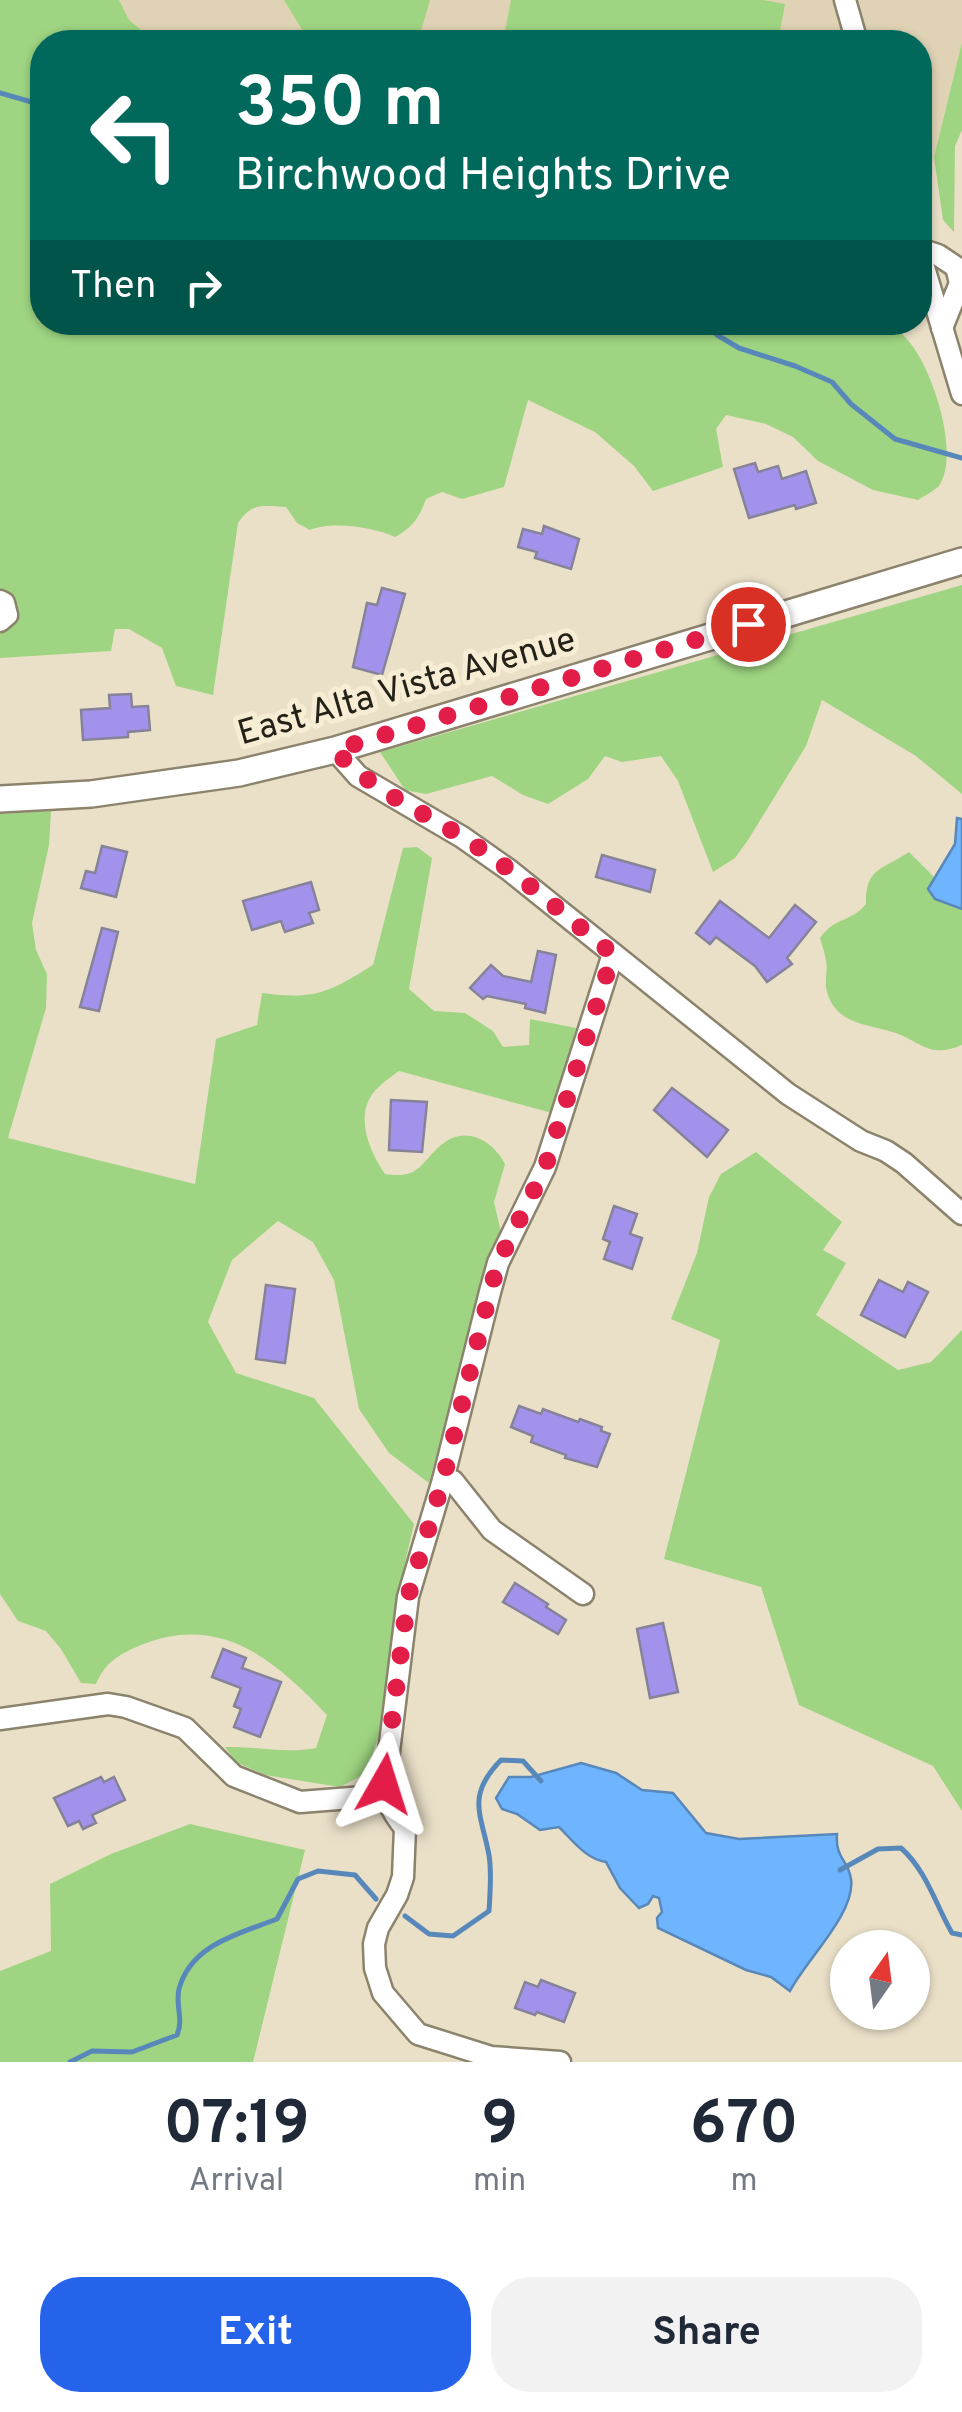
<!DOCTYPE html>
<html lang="en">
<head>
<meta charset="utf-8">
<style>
  :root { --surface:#fff; --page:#f2f2f3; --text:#1f2937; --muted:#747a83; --accent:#2563eb }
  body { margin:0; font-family:Overpass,sans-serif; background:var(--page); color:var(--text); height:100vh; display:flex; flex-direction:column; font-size:38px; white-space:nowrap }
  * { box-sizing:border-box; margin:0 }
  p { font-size:32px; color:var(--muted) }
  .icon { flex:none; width:55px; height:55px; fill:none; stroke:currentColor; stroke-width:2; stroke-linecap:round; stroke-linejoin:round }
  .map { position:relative; height:2062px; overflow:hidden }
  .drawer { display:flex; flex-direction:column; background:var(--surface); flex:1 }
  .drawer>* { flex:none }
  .banner { position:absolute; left:30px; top:30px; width:902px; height:305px; border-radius:40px; box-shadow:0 2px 8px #0004; background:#00695c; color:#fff; overflow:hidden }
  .needle { width:65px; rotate:14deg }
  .fabs { position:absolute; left:830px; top:1930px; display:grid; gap:20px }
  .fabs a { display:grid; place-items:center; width:100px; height:100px; border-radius:50%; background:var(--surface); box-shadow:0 2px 8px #0004; font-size:50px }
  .pin { position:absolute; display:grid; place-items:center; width:85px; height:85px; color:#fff; margin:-42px; border:5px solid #fff; border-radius:50%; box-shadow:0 2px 10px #0007 }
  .me { position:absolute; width:110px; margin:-55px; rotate:6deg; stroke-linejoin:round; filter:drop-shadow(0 0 8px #0008) }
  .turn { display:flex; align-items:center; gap:35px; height:210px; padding:0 40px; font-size:45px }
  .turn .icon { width:130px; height:130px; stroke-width:2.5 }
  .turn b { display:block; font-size:70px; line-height:85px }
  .then { display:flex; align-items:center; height:95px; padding:0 40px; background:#0003; gap:20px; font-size:38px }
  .eta { display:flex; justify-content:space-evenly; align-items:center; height:170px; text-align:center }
  .eta b { font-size:60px; font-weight:700; line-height:70px }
  .primary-button { display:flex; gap:20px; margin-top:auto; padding:20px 40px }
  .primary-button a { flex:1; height:115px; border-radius:40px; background:var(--accent); color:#fff; font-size:40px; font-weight:700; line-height:115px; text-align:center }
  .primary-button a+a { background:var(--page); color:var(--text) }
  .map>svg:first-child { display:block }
  .built { fill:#e0d3b5 }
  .green { fill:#9fd582 }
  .water { fill:#6fb4ff; stroke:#5888ba; stroke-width:2.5 }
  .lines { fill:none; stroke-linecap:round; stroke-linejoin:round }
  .stream { stroke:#5888ba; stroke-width:5 }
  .building { fill:#a292eb; stroke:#868399; stroke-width:2.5 }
  .minor-casing { stroke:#8c836d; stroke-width:25 }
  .major-casing { stroke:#8c836d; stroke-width:30 }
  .minor { stroke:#fff; stroke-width:20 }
  .major { stroke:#fff; stroke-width:25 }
  .route { stroke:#e11d48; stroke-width:18; stroke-dasharray:0 32.4 }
  .labels { text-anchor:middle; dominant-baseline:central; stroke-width:10; stroke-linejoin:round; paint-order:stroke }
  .street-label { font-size:35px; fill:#242118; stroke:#f7edd5 }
</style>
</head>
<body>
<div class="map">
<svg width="962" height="2062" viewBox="0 0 962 2062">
  <rect width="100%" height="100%" fill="#eae0c8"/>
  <polygon class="built" points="0,0 962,0 962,42 920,213 920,42 42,42"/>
  <g class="green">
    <path d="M0,0H119L129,20L156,42H42V322L888,323C894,327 901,332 906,338C932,365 962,456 938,487C932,492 924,496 918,500L873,490L818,461L793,437L766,424L726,415L716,429L723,467L653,491L634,466L595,432L528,400L504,487L462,499L442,492L426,499C419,518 413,527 395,537C373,527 332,521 310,530L297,523L286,507C263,506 252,502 238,523L213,695L176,686L162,648L129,629H115L111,651L0,658Z"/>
    <polygon points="284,0 430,0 418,42 315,42 307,38"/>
    <polygon points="511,0 763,0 785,4 778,42 503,42"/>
    <polygon points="962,42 962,130 955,146 954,232 943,220 934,157"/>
    <polygon points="962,585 962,794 916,756 822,700 806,746 748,840 735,858 713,872 678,781 661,756 622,762 605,756 588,779 548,804 523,795 492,776 426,794 405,790 380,752"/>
    <path d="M51,811L49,845L32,923L36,950L47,974L46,1008L8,1138L195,1184L216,1039L257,1025L262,993C315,1000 328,993 373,965L403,848L417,847L432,858L409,989L434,1011L465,1013L493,1031L503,1047L529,1045L530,1019L576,1028L552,1113L399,1071C391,1077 380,1084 374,1092C354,1117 370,1152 385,1174C423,1180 420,1160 445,1142C468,1126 494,1142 505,1164L494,1202L501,1232L490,1259L429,1483L389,1453L359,1409L334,1280L313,1242L278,1221L232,1260L208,1322L236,1373L314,1398L414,1524L395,1606L379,1734L367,1773L340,1787L265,1775L236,1762L225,1747C256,1746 285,1754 316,1748L327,1715C275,1660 221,1613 141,1645C120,1654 105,1662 96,1684L81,1683L61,1649L46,1631L18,1621L0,1594V814Z"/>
    <path d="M909,852L934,877L928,889L953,907L962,909V1045C926,1060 920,1039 889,1031C864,1024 836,1023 827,992C824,982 828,970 826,961C825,953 822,945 820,938C837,915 849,924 866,904C865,868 882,870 909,852Z"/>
    <polygon points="756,1152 842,1222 823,1250 846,1263 816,1315 898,1370 931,1362 962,1330 962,1811 933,1766 799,1705 761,1587 664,1559 720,1340 671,1319 697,1253 709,1197 721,1174"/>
    <polygon points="190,1824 305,1850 253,2062 0,2062 0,1971 51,1951 50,1884 111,1854"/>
  </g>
  <g class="water">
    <polygon points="957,818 962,819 962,909 935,899 928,889 955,844"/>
    <path d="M581,1763L616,1773L642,1790L673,1793L706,1833L739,1839L837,1834C835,1859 848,1859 851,1879C856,1913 805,1961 790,1991L771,1977L746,1970L658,1928L657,1918L662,1912L659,1898L653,1896L648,1904L639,1908L620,1888L606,1862C586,1859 573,1841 559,1827L540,1830L517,1814L502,1809L496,1798L509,1777H531Z"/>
  </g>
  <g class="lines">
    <g class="stream">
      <polyline points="0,93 42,105"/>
      <polyline points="706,322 717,335 739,348 795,366 832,382 851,404 895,439 962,458"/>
      <path d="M840,1870L878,1849L901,1848C926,1870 936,1905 952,1933L962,1935"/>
      <path d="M405,1916L429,1934L453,1936L489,1911C490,1893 492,1874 489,1855C481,1813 466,1796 501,1760L523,1761L541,1781"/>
      <path d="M70,2062L92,2051L132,2052L177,2035C184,2019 175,2005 179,1989C191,1944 239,1934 277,1919L298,1879L318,1871L355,1875L376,1899"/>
    </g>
  </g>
  <g class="building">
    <polygon points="755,463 758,472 778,466 782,479 806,471 816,503 796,509 795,505 749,518 734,469"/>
    <polygon points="544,526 579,539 571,569 535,558 537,552 518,547 523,529 542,534"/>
    <polygon points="382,588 405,594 382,675 353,667 367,603 377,605"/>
    <polygon points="131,694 132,707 148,706 150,730 128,732 128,737 83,740 81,710 110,708 109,695"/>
    <polygon points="102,846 127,852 116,897 81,888 86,871 95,873"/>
    <polygon points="602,855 655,870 650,892 596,877"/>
    <polygon points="311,882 319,910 309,913 313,923 285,932 281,921 252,930 243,901"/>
    <polygon points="720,901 769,938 795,905 816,922 787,958 792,964 767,982 755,966 716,937 710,944 696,933"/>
    <polygon points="102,928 118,932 99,1011 80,1007"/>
    <polygon points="538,951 556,955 545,1013 525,1008 526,1004 487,996 483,999 470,988 491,965 503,976 531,982"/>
    <polygon points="672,1088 728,1130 707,1157 654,1110"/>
    <polygon points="391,1100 427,1102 422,1152 389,1150"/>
    <polygon points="614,1206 637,1214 630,1234 642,1238 632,1269 604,1259 610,1242 603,1239"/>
    <polygon points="879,1280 903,1292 908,1282 928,1292 905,1337 861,1315"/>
    <polygon points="266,1285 295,1289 285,1363 256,1359"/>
    <polygon points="519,1406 541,1414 543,1409 578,1422 580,1419 602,1427 601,1431 610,1434 597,1467 565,1458 566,1455 531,1442 533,1436 511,1427"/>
    <polygon points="515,1583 548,1604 546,1607 566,1620 558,1634 503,1602"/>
    <polygon points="663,1623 678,1692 650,1698 637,1629"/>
    <polygon points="223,1649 246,1658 242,1668 281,1682 260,1737 234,1727 241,1709 234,1706 241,1688 212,1677"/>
    <polygon points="101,1777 104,1782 114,1777 125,1800 92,1815 96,1823 83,1829 79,1821 68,1826 54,1798"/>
    <polygon points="541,1980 575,1993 564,2022 537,2012 535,2015 515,2008 525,1982 538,1987"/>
  </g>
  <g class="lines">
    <g class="minor-casing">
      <g id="minor">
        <polyline points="845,0 857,42"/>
        <polyline points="920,249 938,255 956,267 960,283 942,328"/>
        <polyline points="920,254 962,394"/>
        <polyline points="0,601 4,603 7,615 0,621"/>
        <polyline points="335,750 358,776 462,837 509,870 788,1094 861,1141 886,1151 904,1163 962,1214"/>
        <polyline points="443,1480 453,1481 492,1530 583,1594"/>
        <polyline points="0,1719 108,1704 126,1707 185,1728 234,1776 300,1802 364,1797 385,1784 408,1597 443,1480 490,1292 498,1263 545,1167 613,954"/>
        <path d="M385,1784C385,1800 395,1816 405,1828L403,1877L397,1895L378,1928L374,1944L375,1968L383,1993L418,2034L491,2057L560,2062"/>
      </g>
    </g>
    <g class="major-casing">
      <polyline id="major" points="0,799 91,794 239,773 335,750 962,561"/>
    </g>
    <use href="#minor" class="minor"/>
    <use href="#major" class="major"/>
  </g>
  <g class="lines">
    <path class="route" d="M384,1784L408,1597L443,1480L490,1292L498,1263L545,1168L613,954C563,914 515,870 461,836C416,808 371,790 335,750L748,624"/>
  </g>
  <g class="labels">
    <g class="street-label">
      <text transform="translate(407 688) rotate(-16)">East Alta Vista Avenue</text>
    </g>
  </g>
</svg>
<div class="fabs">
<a><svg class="needle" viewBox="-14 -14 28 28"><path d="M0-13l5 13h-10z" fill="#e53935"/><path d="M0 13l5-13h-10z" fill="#747a83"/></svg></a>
</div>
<div class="pin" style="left:748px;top:624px;background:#d93025"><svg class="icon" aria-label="arrive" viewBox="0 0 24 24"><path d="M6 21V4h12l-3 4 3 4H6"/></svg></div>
<svg class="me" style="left:384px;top:1784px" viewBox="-20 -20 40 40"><path d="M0-17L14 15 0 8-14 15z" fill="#e11d48" stroke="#fff" stroke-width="4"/></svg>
<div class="banner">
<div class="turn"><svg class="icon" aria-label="left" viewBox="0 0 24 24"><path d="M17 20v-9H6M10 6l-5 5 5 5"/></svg><div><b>350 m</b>Birchwood Heights Drive</div></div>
<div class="then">Then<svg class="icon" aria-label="right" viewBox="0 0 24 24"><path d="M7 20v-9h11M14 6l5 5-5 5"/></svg></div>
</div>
</div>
<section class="drawer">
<div class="eta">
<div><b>07:19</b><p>Arrival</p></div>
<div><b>9</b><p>min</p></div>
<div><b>670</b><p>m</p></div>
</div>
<div class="primary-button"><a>Exit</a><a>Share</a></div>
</section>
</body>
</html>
